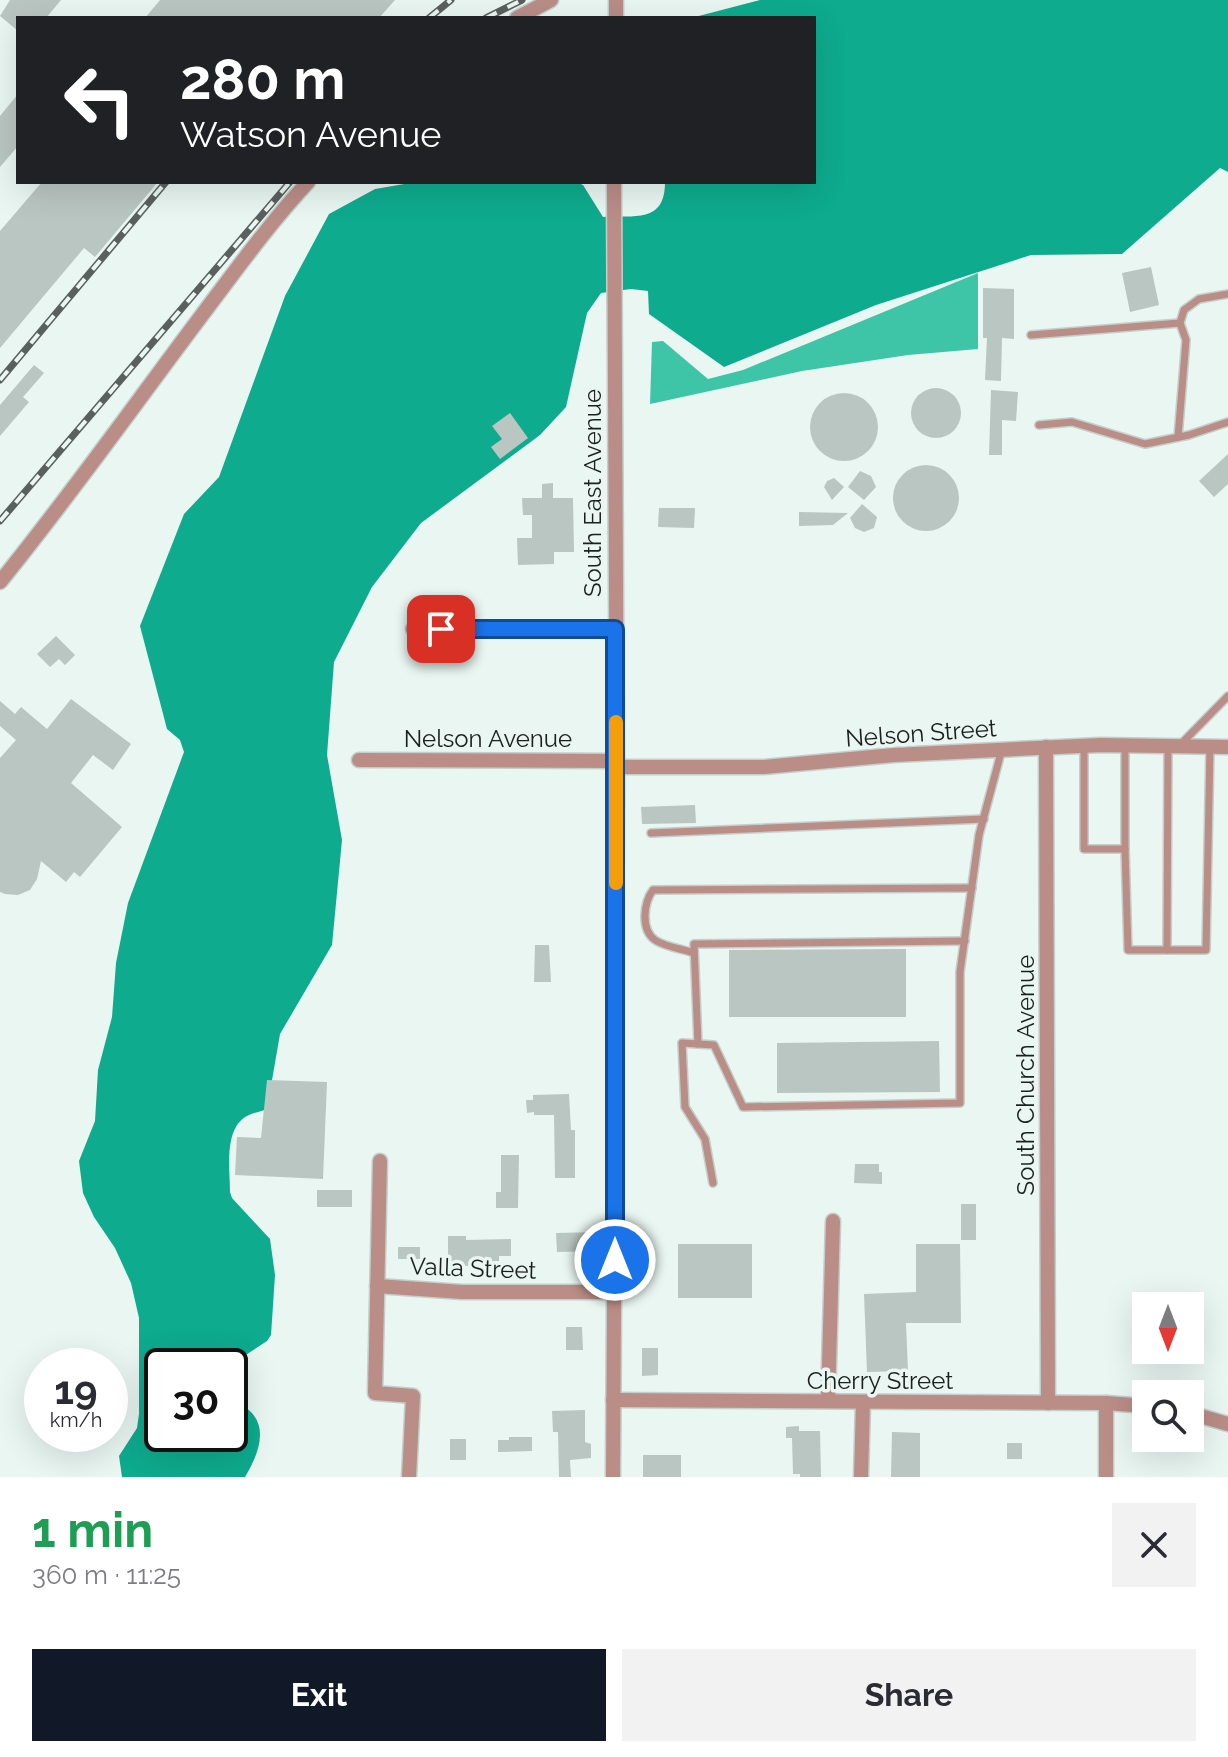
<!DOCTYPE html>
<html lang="en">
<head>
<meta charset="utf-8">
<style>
  :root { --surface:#fff; --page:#f2f2f3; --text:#2b2b33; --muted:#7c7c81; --accent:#111827 }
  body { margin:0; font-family:Raleway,sans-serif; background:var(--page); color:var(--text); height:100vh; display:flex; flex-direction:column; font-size:30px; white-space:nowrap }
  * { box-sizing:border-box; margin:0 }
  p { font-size:26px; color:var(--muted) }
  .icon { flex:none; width:44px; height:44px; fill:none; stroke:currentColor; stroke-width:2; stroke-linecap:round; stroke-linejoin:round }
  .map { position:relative; height:1477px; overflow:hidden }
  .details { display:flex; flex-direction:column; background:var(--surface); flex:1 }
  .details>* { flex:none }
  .top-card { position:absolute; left:16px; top:16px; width:800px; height:168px; border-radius:0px; box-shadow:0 8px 32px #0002; background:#202124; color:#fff; overflow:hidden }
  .needle { width:52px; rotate:180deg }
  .tools { position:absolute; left:1132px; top:1292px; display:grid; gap:16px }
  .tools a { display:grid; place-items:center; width:72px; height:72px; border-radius:0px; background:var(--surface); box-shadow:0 8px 32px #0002; font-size:40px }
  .speed { position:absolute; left:24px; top:1348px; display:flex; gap:16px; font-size:40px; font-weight:700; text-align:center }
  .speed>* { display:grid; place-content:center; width:104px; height:104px; border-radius:50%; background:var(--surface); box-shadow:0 8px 32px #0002; line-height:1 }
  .speed small { font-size:20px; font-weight:400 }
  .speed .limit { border:4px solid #111; border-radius:12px; background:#fff; color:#111 }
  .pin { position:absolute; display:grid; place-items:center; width:68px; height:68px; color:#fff; margin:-34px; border-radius:16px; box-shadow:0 4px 12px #0006 }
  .me { position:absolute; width:88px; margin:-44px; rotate:0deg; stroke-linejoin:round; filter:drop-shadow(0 0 6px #0008) }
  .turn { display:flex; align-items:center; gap:28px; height:168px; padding:0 32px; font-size:36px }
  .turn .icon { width:104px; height:104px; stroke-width:2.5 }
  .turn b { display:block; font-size:56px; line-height:68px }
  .round { display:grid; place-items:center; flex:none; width:84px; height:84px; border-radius:0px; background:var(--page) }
  .head { display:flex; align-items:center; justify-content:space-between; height:136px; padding:0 32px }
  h1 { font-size:48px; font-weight:700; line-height:60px; color:#1e9e55 }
  .button { display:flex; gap:16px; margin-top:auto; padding:16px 32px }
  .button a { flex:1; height:92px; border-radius:0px; background:var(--accent); color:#fff; font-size:32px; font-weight:700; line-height:92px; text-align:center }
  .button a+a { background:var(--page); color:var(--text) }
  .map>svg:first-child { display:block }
  .forest { fill:#3ec5a7 }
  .water { fill:#0eab8e }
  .building { fill:#bac6c2 }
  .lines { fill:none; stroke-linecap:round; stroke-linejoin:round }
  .service-casing { stroke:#c4cfcc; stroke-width:10 }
  .minor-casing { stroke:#c4cfcc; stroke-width:17 }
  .service { stroke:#ba8d87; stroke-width:7 }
  .minor { stroke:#ba8d87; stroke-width:14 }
  .rail-casing { stroke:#59605d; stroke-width:7 }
  .rail { stroke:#e9f6f2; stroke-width:4; stroke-dasharray:12; stroke-linecap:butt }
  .route-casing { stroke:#114b97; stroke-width:20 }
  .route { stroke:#1a73e8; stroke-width:14 }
  .slow { stroke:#f59e0b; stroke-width:14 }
  .labels { text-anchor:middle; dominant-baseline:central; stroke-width:7; stroke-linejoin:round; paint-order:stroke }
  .street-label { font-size:24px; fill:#1b201e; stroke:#e9f6f2 }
</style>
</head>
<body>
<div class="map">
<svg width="1228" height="1477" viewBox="0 0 1228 1477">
  <rect width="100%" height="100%" fill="#e9f6f2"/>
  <polygon class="forest" points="978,273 978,349 908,355 802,371 650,404 652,342 663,341 708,379 743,370"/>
  <path class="water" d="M760,0H1228V172L1220,168L1122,254L1031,255L876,305L724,367L649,314L648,291L631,289L601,293L587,313L566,407L540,435L421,523L372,587L334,662L327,755L342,840L332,945L280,1034L267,1109C261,1112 255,1112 249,1115C223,1126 230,1170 230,1192L232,1198L270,1239L275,1275L271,1335L267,1341L229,1366H162V1434H230V1408L245,1407C271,1425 258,1455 245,1477H122L119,1456L137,1428L139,1414V1318L131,1283L115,1248L94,1217L83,1193L79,1161L95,1121L98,1070L112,1017L116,963L128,903L184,752L180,740L167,729L140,626L184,514L219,477L285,296L329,214L375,189L416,182H576L583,185L603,217C634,215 665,224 665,182H814V18H691Z"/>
  <g class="building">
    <polygon points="10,0 61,0 46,18 18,18 18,31 0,16"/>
    <polygon points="160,0 395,0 379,18 145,18"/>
    <polygon points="18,94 18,146 0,167 0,116"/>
    <polygon points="42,182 158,182 95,257 84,248 0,348 0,231"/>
    <polygon points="1151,267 1159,305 1130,312 1122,273"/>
    <polygon points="983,288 1014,289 1014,339 1002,338 1001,381 985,380 987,338 983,338"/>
    <polygon points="34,365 44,373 23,397 29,402 0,436 0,405"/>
    <circle cx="936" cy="413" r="25"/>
    <polygon points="991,390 1018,392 1016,421 1002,420 1002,455 989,455"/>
    <circle cx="844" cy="427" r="34"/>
    <polygon points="510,413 528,438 500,459 491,447 502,439 492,426"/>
    <polygon points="1228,454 1228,484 1214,497 1199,481"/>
    <circle cx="926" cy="498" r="33"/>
    <polygon points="860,471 871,476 876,487 864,500 848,487"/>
    <polygon points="834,478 844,487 832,500 824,487 827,481"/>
    <polygon points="553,483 553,498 573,498 574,552 554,552 554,564 518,565 517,538 532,538 532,515 523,515 522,498 542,498 542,484"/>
    <polygon points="862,504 877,517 874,528 864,532 855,528 850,518"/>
    <polygon points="659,508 695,508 694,528 658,527"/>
    <polygon points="799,512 848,513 833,525 799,526"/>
    <polygon points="56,636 75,655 65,665 59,659 50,667 37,654"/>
    <polygon points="71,699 131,744 113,770 93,755 71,783 122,827 80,877 74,872 66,882 41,861 37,879 30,890 18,895 5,894 0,892 0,758 16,740 0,726 0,701 15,714 21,707 47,729"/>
    <polygon points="695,805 696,823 642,824 641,807"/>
    <polygon points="535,945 549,945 551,982 534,982"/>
    <polygon points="906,949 906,1017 729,1017 729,950"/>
    <polygon points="939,1041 940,1092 777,1093 777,1043"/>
    <polygon points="267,1080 327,1082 323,1179 235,1175 237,1137 261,1138"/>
    <polygon points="569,1094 571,1130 575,1130 575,1178 555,1178 554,1115 534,1115 534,1112 527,1113 526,1100 533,1100 533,1095"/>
    <polygon points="501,1155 519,1155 518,1208 496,1208 496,1192 501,1192"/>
    <polygon points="855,1164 879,1164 879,1172 882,1172 882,1184 854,1183"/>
    <rect x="317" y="1190" width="35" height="17"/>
    <rect x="961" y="1204" width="15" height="36"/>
    <polygon points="599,1232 599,1251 557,1252 556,1233"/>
    <polygon points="448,1236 466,1236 466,1240 511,1239 511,1256 499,1256 499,1261 490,1261 490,1269 479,1269 479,1266 448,1266"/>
    <rect x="678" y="1244" width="74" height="54"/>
    <polygon points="916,1244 960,1244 961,1323 906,1323 908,1371 867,1372 864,1294 916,1292"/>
    <rect x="398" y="1247" width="22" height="12"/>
    <polygon points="566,1327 582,1327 583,1350 566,1350"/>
    <polygon points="642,1348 658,1348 658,1375 642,1376"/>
    <polygon points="585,1410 585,1442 591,1444 591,1458 570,1460 571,1477 559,1477 558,1432 553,1432 552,1411"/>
    <polygon points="799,1426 799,1431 820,1431 821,1477 800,1477 800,1474 793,1474 792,1438 786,1438 786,1427"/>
    <polygon points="892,1432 920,1433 920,1477 891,1477"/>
    <polygon points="509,1437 532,1437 532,1451 498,1452 498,1440 509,1440"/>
    <rect x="450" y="1439" width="16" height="21"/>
    <rect x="1007" y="1443" width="15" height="16"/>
    <rect x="643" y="1455" width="38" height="22"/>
  </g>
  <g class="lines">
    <g class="service-casing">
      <g id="service">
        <polyline points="1180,323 1184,310 1199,299 1228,294"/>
        <polyline points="1031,335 1180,323 1186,340 1178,437"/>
        <polyline points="1039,425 1072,422 1145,444 1189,435 1228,422"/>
        <polyline points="1125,745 1125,849"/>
        <polyline points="1180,745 1228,696"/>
        <polyline points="1084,746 1084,849 1125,849 1128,950 1206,950 1210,747"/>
        <polyline points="651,833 984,819"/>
        <polyline points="1167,950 1168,746"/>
        <path d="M694,953C683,949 665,947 655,940C640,929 644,902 653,890L972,888"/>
        <polyline points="698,1044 694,944 965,941"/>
        <polyline points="713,1183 705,1139 685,1107 682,1043 714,1045 743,1107 960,1103 960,972 979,835 1002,749"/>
      </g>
    </g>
    <g class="minor-casing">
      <g id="minor">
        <polyline points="517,18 551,0"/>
        <polyline points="616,18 616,0"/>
        <path d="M0,582C70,496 135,404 202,315C236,270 269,224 308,182"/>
        <polyline points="413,629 615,629"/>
        <polyline points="1046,747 1048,1403"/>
        <polyline points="359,760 617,761"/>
        <polyline points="617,767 764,767 894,755 1101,745 1228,747"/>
        <polyline points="380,1161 375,1393 413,1396 409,1477"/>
        <polyline points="377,1286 462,1292 615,1292"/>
        <polyline points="613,1400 1106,1403 1146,1406"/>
        <polyline points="828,1401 833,1221"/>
        <polyline points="1106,1403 1106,1477"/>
        <polyline points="1190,1413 1228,1424"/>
        <polyline points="613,1477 617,786 614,182"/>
        <polyline points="861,1477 863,1402"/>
      </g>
    </g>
    <use href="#service" class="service"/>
    <use href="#minor" class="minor"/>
    <g class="rail-casing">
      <g id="rail">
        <polyline points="429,18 451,0"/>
        <polyline points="486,18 522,0"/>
        <polyline points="0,380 166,182"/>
        <polyline points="0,521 290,182"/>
      </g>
    </g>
    <use href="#rail" class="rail"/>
  </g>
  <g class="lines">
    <g class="route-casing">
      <polyline id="route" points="441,629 615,629 615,1260"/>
    </g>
    <use href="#route" class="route"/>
    <polyline class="slow" points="616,722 616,883"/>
  </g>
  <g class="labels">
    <g class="street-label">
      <text transform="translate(592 493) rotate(-90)">South East Avenue</text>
      <text transform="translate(921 733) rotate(-4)">Nelson Street</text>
      <text x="488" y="738">Nelson Avenue</text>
      <text transform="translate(1025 1075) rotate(-90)">South Church Avenue</text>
      <text transform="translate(473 1268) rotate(2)">Valla Street</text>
      <text x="880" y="1380">Cherry Street</text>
    </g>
  </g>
</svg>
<div class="tools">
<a><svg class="needle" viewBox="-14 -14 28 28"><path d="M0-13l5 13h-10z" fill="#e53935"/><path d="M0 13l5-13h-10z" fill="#7c7c81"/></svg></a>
<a><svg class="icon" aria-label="search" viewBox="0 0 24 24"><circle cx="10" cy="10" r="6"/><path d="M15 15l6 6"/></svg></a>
</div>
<div class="speed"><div>19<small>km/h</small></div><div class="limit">30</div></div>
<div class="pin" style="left:441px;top:629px;background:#d93025"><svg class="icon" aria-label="arrive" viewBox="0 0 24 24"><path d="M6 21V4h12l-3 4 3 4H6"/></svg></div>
<svg class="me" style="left:615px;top:1260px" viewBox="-20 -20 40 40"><circle r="17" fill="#1a73e8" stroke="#fff" stroke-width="3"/><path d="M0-11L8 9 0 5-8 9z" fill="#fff"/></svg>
<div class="top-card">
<div class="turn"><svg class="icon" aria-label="left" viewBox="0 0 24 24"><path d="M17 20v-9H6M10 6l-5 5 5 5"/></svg><div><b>280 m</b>Watson Avenue</div></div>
</div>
</div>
<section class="details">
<div class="head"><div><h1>1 min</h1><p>360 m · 11:25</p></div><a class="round"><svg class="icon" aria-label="close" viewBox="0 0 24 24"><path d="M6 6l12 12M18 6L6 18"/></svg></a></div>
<div class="button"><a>Exit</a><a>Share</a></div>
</section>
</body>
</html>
